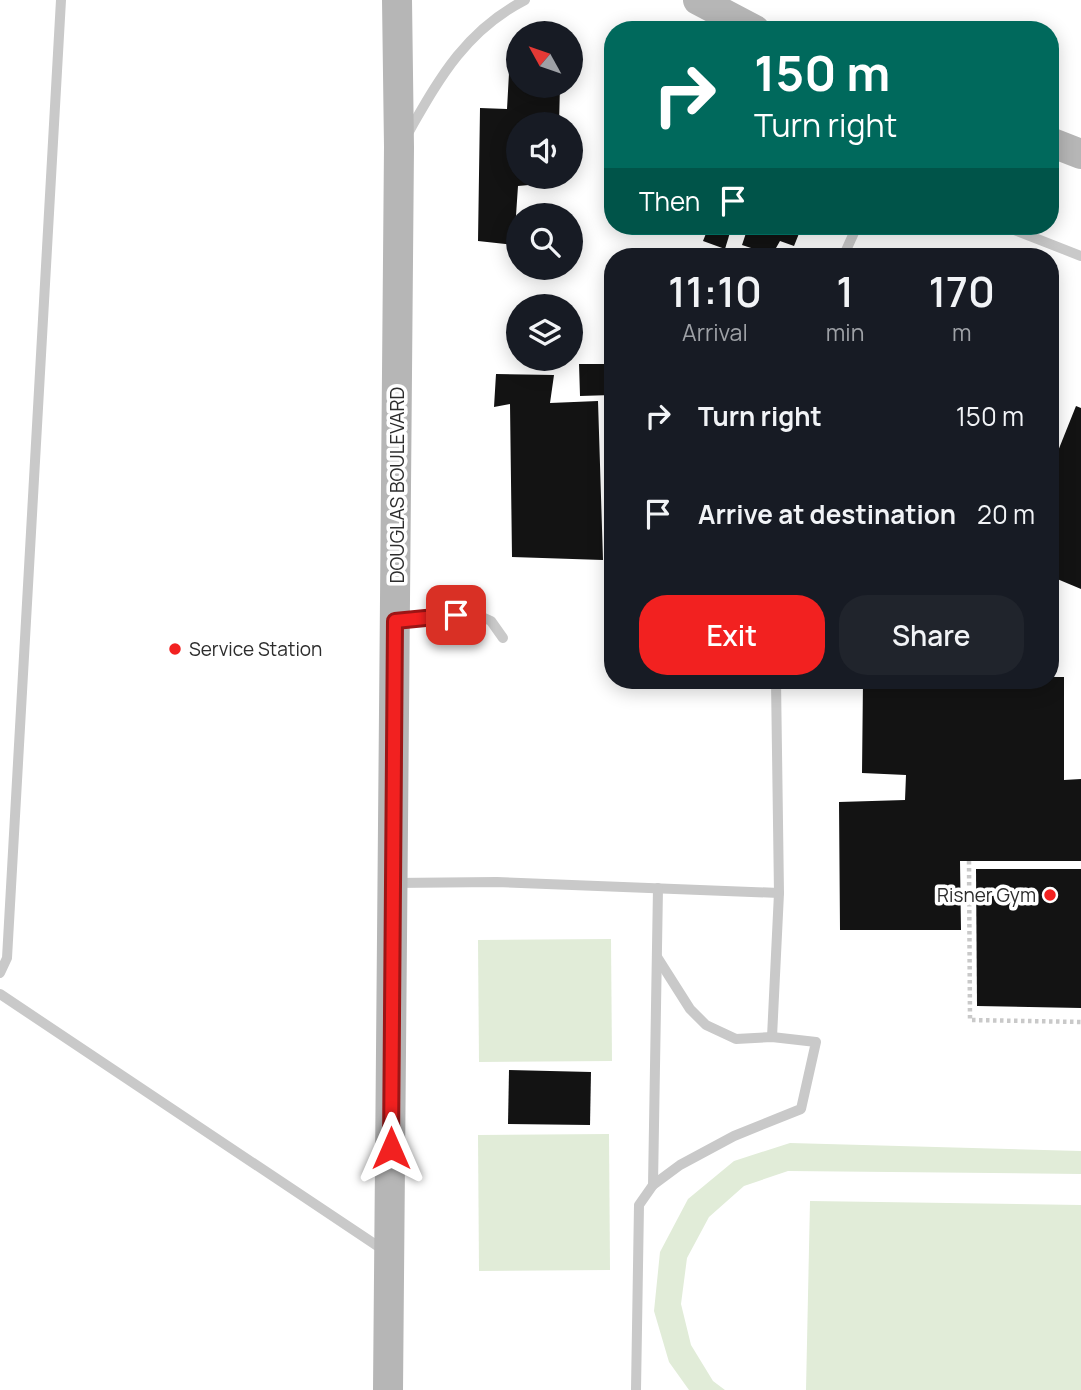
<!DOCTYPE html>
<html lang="en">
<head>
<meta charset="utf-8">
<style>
  :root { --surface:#171b24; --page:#20242c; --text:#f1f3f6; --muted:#9ea1a6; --accent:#f22120 }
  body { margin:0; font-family:Manrope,sans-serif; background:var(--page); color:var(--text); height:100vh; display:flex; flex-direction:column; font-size:26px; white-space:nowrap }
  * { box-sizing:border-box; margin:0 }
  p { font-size:23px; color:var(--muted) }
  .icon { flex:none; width:38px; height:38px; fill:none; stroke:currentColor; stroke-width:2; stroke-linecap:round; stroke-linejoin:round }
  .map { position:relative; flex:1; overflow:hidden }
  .sheet { position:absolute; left:604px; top:248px; width:455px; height:441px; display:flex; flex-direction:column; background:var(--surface); border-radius:28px; box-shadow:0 4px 18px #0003 }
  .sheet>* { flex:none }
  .hud { position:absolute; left:604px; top:21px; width:455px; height:214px; border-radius:28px; box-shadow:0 4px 18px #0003; background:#00695c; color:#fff; overflow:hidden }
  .needle { width:46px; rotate:310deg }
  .tools { position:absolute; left:506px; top:21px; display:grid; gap:14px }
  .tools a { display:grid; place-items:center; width:77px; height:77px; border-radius:50%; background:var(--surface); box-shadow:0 4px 18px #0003; font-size:35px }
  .pin { position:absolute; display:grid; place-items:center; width:60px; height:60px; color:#fff; margin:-30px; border-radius:14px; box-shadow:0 4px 10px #0006 }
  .me { position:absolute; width:77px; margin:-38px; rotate:0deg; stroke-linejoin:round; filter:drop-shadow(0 0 5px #0008) }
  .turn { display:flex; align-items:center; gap:24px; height:147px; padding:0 35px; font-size:32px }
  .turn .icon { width:91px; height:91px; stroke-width:2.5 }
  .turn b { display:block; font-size:49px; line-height:60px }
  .then { display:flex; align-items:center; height:66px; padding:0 35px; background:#0003; gap:14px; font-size:26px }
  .eta { display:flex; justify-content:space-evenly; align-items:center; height:119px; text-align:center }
  .eta b { font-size:42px; font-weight:600; line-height:49px }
  .button { display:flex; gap:14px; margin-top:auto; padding:14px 35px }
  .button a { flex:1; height:80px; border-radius:28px; background:var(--accent); color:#fff; font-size:28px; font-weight:600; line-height:80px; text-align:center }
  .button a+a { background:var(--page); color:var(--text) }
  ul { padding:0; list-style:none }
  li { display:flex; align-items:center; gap:21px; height:98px; padding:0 35px }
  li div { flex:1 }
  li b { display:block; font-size:26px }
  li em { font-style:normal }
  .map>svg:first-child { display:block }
  .green { fill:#e1ecd8 }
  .building { fill:#131313 }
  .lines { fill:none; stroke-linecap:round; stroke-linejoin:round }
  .path { stroke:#c9c9c9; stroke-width:4.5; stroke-dasharray:3.5 3.5; stroke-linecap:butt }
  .lane { stroke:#c9c9c9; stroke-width:10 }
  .secondary { stroke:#b6b6b6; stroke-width:30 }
  .route-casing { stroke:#9d1515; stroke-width:18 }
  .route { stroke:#f22120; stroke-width:12 }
  .poi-dot { fill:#f22120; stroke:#fff; stroke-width:2.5 }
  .labels { text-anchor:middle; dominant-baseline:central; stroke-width:7; stroke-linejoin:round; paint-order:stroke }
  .street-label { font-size:19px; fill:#2c2c2c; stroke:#fff }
  .poi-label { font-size:19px; fill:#2c2c2c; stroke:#fff; text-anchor:start }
</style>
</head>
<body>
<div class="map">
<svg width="1081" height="1390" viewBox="0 0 1081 1390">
  <rect width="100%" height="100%" fill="#fff"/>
  <g class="green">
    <polygon points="611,939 612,1061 479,1062 478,940"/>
    <polygon points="609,1134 610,1270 479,1271 478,1135"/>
    <polygon points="790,1143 1081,1151 1081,1174 788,1171 744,1186 709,1217 687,1258 681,1304 691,1345 713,1381 725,1390 689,1390 669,1362 654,1311 660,1252 688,1199 734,1161"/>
    <polygon points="810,1201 1081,1205 1081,1390 806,1390"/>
  </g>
  <g class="building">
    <polygon points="518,72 518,86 560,86 559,124 518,124 518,177 540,177 540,184 518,186 514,245 478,241 480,108 507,109 509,73"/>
    <polygon points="709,226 732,226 725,249 703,241"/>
    <polygon points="737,226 802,226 794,246 780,241 772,255 742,245 747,230"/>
    <polygon points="579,364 612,364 612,395 580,396"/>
    <polygon points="496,374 554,375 550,403 598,401 603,560 512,557 510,404 494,407"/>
    <polygon points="1076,406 1081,408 1081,589 1050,576 1050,471"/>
    <polygon points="1050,677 1064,677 1064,780 1081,779 1081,861 960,861 961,930 840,930 839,802 905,800 906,775 862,773 863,681 1050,681"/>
    <polygon points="976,869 1081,869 1081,1008 977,1006"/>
    <polygon points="509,1070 591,1072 590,1125 508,1124"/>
  </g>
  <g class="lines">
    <polyline class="path" points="969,861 970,1020 1081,1022"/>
    <g class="lane">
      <path d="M407,135C439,79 465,31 525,0"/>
      <polyline points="1004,226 1081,256"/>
      <polyline points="928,229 929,226"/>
      <polyline points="843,257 857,226"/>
      <polyline points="398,621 473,613 491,621 503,638"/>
      <polyline points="393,883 497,882 779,893"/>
      <polyline points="0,973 7,958 61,0"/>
      <polyline points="0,994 385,1251"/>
      <polyline points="772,1037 779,893 776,681"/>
      <polyline points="653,1185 680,1165 734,1136 801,1109 816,1042 772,1037 736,1039 706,1025 690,1009 657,957"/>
      <polyline points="636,1390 639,1205 653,1185 658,888"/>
    </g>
    <g class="secondary">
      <polyline points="698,0 755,30"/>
      <polyline points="1050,142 1081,154"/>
      <polyline points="388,1390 399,147 397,0"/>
    </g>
  </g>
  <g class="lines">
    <g class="route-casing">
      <polyline id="route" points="391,1148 395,621 456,615"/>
    </g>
    <use href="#route" class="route"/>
  </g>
  <g class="poi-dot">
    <circle cx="175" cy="649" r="7"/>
    <circle cx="1050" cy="895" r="7"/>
  </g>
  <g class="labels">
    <g class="street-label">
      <text transform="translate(397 485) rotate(-90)">DOUGLAS BOULEVARD</text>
    </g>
    <g class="poi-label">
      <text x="189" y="649">Service Station</text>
      <text x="1036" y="895" text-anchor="end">Risner Gym</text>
    </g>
  </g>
</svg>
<div class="tools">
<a><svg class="needle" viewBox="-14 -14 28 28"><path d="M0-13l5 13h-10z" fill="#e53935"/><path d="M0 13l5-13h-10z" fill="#9ea1a6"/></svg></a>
<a><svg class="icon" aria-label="sound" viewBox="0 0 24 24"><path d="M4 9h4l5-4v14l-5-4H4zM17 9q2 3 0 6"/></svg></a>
<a><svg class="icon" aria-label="search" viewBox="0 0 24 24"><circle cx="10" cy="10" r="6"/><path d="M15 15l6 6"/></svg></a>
<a><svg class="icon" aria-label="layers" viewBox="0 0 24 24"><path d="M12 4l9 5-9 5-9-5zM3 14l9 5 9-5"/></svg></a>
</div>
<div class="pin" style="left:456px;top:615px;background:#d93025"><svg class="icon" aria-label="arrive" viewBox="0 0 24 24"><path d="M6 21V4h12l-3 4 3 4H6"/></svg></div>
<svg class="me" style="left:391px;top:1148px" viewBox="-20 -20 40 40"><path d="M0-17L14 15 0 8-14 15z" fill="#f22120" stroke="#fff" stroke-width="4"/></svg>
<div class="hud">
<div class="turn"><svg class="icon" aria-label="right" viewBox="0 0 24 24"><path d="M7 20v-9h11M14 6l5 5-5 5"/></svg><div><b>150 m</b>Turn right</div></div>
<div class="then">Then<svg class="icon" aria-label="arrive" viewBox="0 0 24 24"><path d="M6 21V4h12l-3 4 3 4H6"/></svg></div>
</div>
<section class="sheet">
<div class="eta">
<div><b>11:10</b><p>Arrival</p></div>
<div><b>1</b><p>min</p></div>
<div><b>170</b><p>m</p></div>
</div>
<ul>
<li><svg class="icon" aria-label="right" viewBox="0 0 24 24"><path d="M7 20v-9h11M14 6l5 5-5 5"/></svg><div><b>Turn right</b></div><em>150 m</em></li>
<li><svg class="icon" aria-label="arrive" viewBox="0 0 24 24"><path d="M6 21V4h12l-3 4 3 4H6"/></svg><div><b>Arrive at destination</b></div><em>20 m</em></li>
</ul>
<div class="button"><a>Exit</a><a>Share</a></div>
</section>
</div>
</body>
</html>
